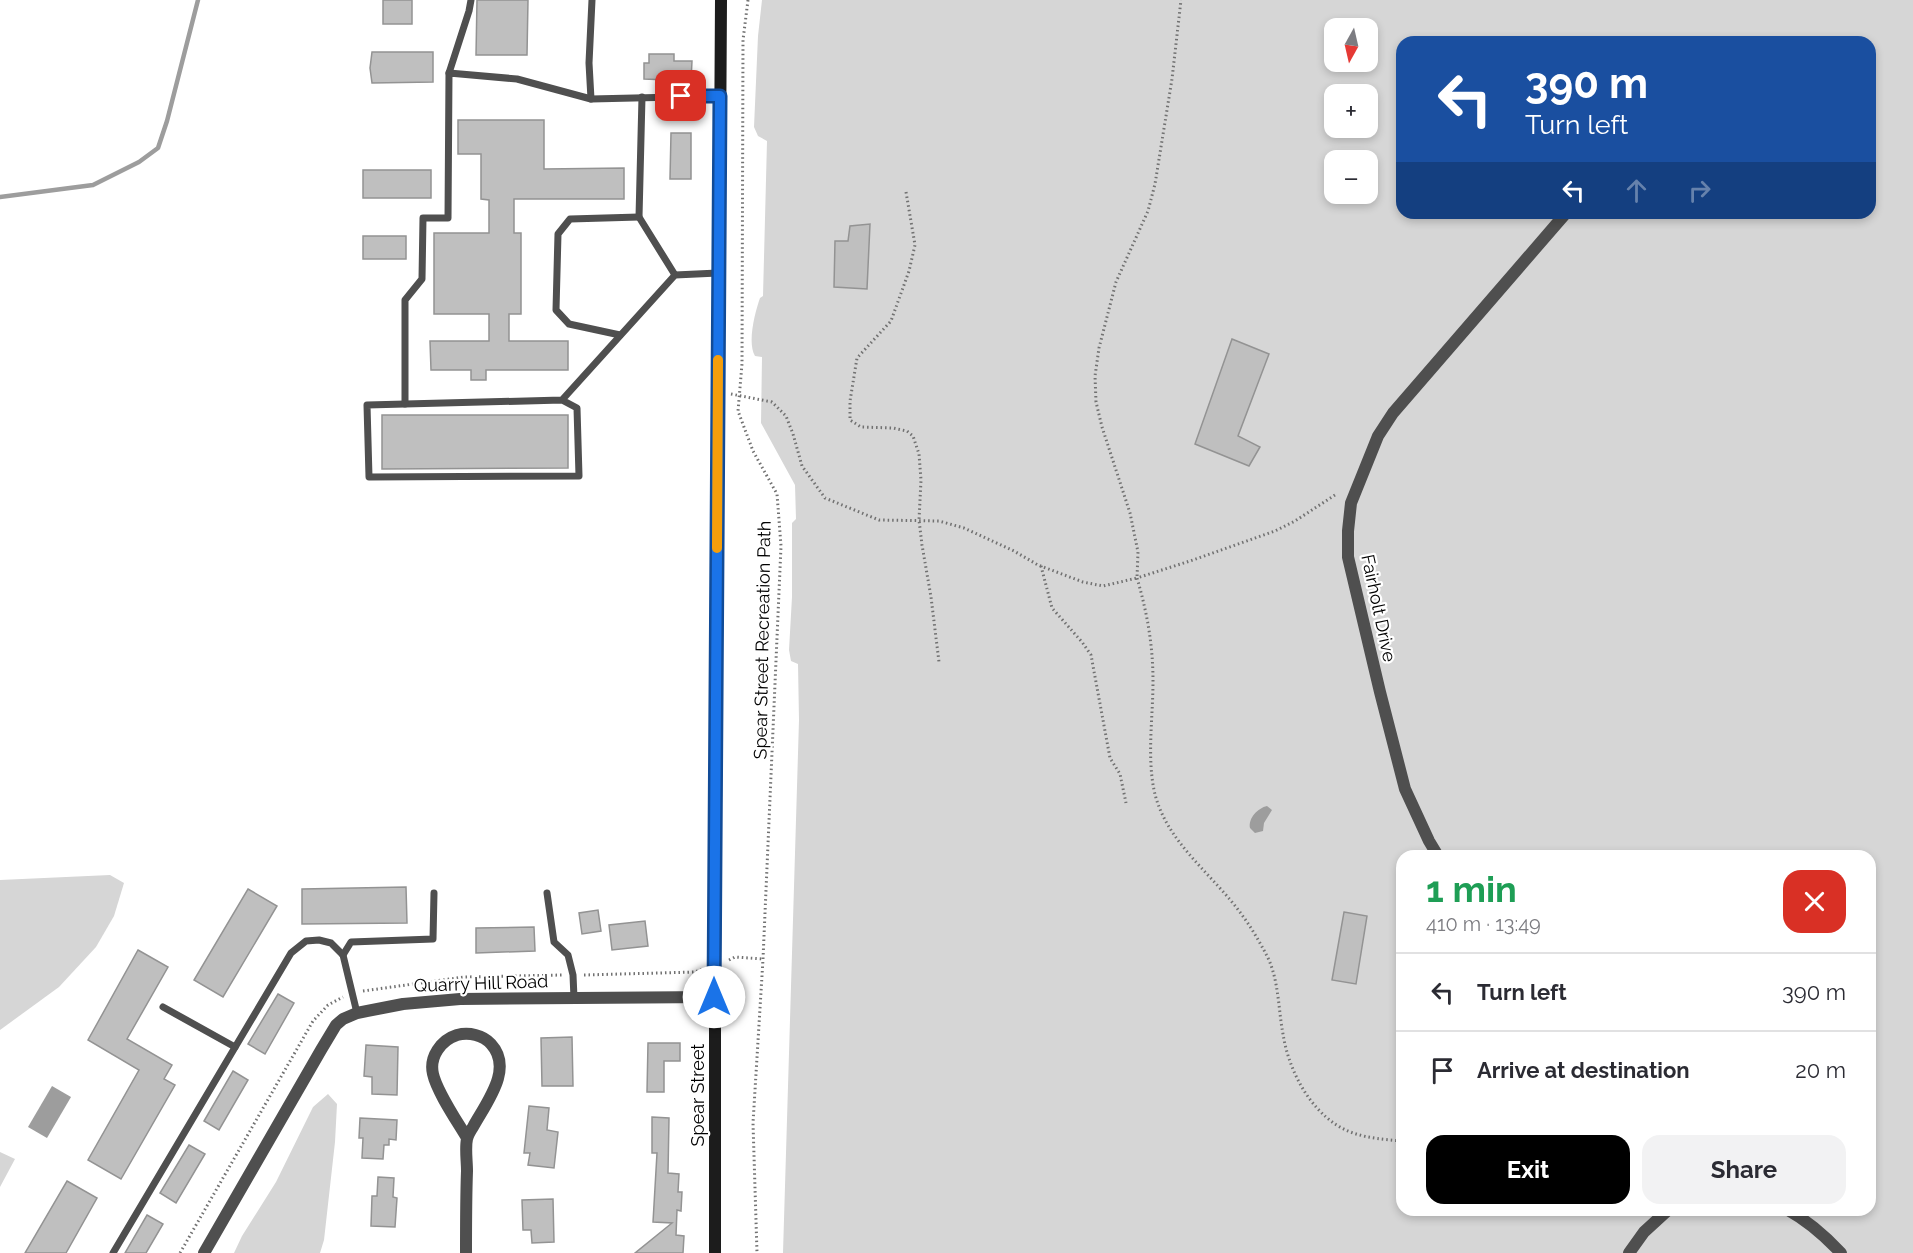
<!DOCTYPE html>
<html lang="en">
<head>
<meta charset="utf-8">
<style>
  :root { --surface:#fff; --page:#f2f2f3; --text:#2b2b33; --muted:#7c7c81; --line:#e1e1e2; --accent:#000 }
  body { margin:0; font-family:Raleway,sans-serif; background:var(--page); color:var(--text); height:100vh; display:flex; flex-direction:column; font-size:22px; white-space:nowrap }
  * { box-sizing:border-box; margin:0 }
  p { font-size:20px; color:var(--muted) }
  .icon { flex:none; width:33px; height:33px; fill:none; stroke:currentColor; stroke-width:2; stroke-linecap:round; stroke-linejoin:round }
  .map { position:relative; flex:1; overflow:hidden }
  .drawer { position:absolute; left:1396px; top:850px; width:480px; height:366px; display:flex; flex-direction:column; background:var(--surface); border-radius:18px; box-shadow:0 3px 9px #0003 }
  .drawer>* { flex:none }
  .hud { position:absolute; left:1396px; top:36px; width:480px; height:183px; border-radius:18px; box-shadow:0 3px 9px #0003; background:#1a4fa0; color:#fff; overflow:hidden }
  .needle { width:39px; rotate:188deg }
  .tools { position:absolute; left:1324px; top:18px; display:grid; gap:12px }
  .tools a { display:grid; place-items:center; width:54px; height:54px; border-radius:12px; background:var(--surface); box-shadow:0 3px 9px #0003; font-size:30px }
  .pin { position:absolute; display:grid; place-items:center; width:51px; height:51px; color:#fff; margin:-26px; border-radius:12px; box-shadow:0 3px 9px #0006 }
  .me { position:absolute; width:66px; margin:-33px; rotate:0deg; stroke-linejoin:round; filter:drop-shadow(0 0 4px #0008) }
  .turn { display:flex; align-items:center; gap:21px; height:126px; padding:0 30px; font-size:27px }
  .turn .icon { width:78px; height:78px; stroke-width:2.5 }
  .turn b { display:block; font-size:42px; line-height:51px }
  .lanes { display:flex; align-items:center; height:57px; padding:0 30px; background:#0003; justify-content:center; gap:30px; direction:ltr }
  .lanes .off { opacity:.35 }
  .round { display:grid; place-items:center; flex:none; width:63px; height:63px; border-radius:18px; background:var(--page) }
  .headline { display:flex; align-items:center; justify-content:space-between; height:102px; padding:0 30px }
  h1 { font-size:36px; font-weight:700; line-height:45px; color:#1e9e55 }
  .cta { display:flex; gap:12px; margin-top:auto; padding:12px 30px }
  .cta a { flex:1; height:69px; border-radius:18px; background:var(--accent); color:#fff; font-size:24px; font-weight:700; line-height:69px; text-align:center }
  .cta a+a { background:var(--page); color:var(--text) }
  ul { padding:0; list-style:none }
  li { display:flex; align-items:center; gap:18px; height:78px; padding:0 30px; border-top:2px solid var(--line) }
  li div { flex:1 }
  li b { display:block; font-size:22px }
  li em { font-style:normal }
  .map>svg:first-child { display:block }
  .green { fill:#d6d6d6; fill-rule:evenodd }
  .water { fill:#9d9d9d }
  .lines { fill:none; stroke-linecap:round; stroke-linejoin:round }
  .stream { stroke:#9d9d9d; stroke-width:4.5 }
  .building { fill:#bfbfbf; stroke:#939393; stroke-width:1.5 }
  .path { stroke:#717171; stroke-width:3; stroke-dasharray:1.5 3; stroke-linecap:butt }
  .lane { stroke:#4f4f4f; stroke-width:7 }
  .street { stroke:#4f4f4f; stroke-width:12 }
  .secondary { stroke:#1c1c1c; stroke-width:12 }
  .route-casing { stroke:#114b97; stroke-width:15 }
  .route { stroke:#1a73e8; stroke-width:10 }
  .slow { stroke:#f59e0b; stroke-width:10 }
  .labels { text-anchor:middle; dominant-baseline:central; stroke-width:4.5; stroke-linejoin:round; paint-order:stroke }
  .street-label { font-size:18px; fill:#000; stroke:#fff }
</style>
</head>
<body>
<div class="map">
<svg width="1913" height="1253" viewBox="0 0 1913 1253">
  <rect width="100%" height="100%" fill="#fff"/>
  <g class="green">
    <path d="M762,0H1913V1253H783L799,720L798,664L791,661L789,650L792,597V523L796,519L795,485L761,423L762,357L755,356C747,343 755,312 760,298L763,296L767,141L758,136L754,127L758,36ZM1335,28H1368V62H1335ZM1402,42H1870V213H1402ZM1335,94H1368V128H1335ZM1335,160H1368V194H1335ZM1402,856H1870V1210H1402Z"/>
    <polygon points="110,875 124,883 114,916 96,947 59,987 0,1030 0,880"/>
    <polygon points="328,1094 337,1104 335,1142 324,1240 320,1253 234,1253 242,1236 276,1182 313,1107"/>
    <polygon points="0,1152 15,1159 0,1187"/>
  </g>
  <g class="water">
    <path d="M1267,806L1272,810L1264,823L1263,831L1255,833L1250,828C1248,818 1258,808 1267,806Z"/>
    <polygon points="52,1086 71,1097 47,1138 28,1127"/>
  </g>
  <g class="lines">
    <polyline class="stream" points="0,197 93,185 139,162 158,148 167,121 198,0"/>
  </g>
  <g class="building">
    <rect x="383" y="0" width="29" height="24"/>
    <polygon points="477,0 528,0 527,55 476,55"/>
    <polygon points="372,52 433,52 433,82 372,83 370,68"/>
    <polygon points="649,54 674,54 674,61 692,61 691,81 644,79 644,63 649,63"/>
    <polygon points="458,120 544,120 544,169 624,168 624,199 514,199 514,233 521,233 521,314 509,314 509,341 568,341 568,370 486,370 486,380 471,380 471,370 431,370 430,341 489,341 489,314 434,314 434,233 489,233 489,200 481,199 481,154 458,154"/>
    <polygon points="671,133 691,133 691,179 670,179"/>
    <rect x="363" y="170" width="68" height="28"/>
    <polygon points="870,224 867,289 834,287 835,241 848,241 850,226"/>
    <rect x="363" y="236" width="43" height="23"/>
    <polygon points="1232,339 1269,354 1238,436 1260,447 1249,466 1195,444"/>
    <polygon points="382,415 568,415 568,468 382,469"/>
    <polygon points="406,887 407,923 302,924 302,889"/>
    <polygon points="248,889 277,906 223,997 194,980"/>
    <polygon points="598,910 601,931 582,934 579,913"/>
    <polygon points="1344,912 1367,916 1356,984 1332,980"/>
    <polygon points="645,921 648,946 612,950 609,925"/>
    <polygon points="534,927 535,951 476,953 476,928"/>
    <polygon points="138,950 168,967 127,1039 172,1065 164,1079 175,1085 121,1179 88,1160 139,1070 88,1040"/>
    <polygon points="278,994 294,1003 265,1054 248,1044"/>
    <polygon points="572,1037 573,1086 542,1086 541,1038"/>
    <polygon points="648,1043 680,1043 680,1061 664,1061 664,1092 647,1092"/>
    <polygon points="366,1045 398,1047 397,1095 372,1094 372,1077 364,1076"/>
    <polygon points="233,1071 248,1080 219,1130 204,1121"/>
    <polygon points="529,1106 549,1108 547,1130 558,1132 554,1168 528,1165 530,1153 524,1153"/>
    <polygon points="652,1117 669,1118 668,1173 679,1174 678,1192 682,1192 681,1211 677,1210 676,1235 684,1236 683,1253 635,1253 672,1223 653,1222 657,1153 652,1153"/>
    <polygon points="360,1118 397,1120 396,1140 389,1139 389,1145 384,1145 383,1159 362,1158 363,1138 359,1138"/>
    <polygon points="189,1145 205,1154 176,1203 160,1193"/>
    <polygon points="378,1177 394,1178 393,1197 397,1198 395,1227 371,1226 372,1196 377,1196"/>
    <polygon points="67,1181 97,1198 66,1253 25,1253"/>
    <polygon points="553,1199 554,1242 532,1243 531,1230 523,1230 522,1200"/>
    <polygon points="147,1215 163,1224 146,1253 125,1253"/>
  </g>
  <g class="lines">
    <g class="path">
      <polyline points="748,0 743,40 742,364 738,411 753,451 777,494 781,546 763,959 753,1123 757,1253"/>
      <polyline points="906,192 915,245 909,271 891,321 857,358 850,401 850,420 861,427 893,428 907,431 913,436 919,454 921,480 919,520 922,545 931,597 939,662"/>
      <polyline points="731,394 772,402 786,416 793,434 802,466 825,498 879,520 939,521 964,528 1014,551 1038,565 1083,582 1103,586 1137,578 1138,552 1130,513 1102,427 1096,402 1095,376 1099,348 1116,282 1148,211 1155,184 1172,79 1181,0"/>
      <path d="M1335,495L1295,521L1275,531L1190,561L1137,578C1147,612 1153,645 1153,681C1153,717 1147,755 1154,790C1165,842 1213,874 1242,915C1251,927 1259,941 1266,954C1279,978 1278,1008 1283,1034C1287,1060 1299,1088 1317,1108C1342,1136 1367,1138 1402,1141"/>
      <polyline points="1041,566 1052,608 1082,642 1091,655 1110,758 1120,774 1126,803"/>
      <polyline points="729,960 735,957 763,959"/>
      <polyline points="584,975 695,972 703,969"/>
      <polyline points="363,991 464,977 563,975"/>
      <polyline points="180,1253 313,1021 328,1005 343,997"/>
    </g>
    <g class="lane">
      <polyline points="449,73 469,11 471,0"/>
      <polyline points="642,97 639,217 675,275"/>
      <polyline points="591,99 589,63 592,0"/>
      <polyline points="620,335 569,324 556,310 558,234 570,219 639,217"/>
      <polyline points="562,400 577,408 579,476 369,477 367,405 562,400 675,275 718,273"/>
      <polyline points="405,404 405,300 422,279 423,218 448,218 449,73 517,79 591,99 720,96"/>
      <polyline points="547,893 554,942 568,955 573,975 574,998"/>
      <polyline points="343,955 351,942 433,939 434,893"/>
      <polyline points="163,1007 235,1047"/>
      <polyline points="113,1253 291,953 306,941 319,940 331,943 343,955 357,1013"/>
    </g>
    <g class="street">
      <polyline points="1438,856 1429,841 1405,789 1380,692 1348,557 1348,531 1351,503 1378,436 1393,413 1566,213"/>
      <path d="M1788,1210C1808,1221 1825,1236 1841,1253"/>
      <polyline points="204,1253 321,1050 336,1025 343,1019 357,1013 403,1004 460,999 714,997"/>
      <path d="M466,1253C466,1226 466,1198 467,1171C467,1161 465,1148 467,1139C468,1135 471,1130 473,1127C486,1103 514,1069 491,1044C483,1035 469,1032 457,1035C441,1040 429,1057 433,1074C437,1092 457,1121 467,1138"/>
      <polyline points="1629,1253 1644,1232 1668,1210"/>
    </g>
    <polyline class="secondary" points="715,1253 715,965 721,0"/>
  </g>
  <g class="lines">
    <g class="route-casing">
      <polyline id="route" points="681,96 720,96 714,997"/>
    </g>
    <use href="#route" class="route"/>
    <polyline class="slow" points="717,548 718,360"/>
  </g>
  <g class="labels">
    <g class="street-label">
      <text transform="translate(1379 608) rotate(78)">Fairholt Drive</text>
      <text transform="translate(762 640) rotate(-89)">Spear Street Recreation Path</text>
      <text transform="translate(481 983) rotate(-2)">Quarry Hill Road</text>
      <text transform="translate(697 1095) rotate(-90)">Spear Street</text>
    </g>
  </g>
</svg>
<div class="tools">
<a><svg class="needle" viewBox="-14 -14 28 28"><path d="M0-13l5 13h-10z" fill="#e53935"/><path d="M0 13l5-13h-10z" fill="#7c7c81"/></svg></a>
<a>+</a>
<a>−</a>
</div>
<div class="pin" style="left:681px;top:96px;background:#d93025"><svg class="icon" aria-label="arrive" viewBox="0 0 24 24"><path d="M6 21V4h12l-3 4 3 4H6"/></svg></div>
<svg class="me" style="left:714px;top:997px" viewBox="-20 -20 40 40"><circle r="19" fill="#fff"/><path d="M0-13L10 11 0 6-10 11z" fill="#1a73e8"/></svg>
<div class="hud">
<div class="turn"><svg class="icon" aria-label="left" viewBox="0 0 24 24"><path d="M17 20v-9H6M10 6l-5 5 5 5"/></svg><div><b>390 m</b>Turn left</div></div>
<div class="lanes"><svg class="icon" aria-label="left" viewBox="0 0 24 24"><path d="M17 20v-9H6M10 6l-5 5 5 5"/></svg><svg class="icon off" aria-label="ahead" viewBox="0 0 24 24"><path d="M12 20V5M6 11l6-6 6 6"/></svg><svg class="icon off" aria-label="right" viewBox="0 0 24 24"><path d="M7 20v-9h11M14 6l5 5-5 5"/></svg></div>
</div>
<section class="drawer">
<div class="headline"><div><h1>1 min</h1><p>410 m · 13:49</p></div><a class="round" style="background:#d93025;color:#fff"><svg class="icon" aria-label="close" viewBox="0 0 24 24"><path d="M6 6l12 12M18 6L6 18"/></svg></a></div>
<ul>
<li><svg class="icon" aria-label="left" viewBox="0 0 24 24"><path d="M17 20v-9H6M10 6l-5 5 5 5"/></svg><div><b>Turn left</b></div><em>390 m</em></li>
<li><svg class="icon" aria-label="arrive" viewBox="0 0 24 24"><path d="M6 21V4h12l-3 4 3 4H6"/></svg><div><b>Arrive at destination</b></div><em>20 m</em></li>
</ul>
<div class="cta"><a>Exit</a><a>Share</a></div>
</section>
</div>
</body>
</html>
